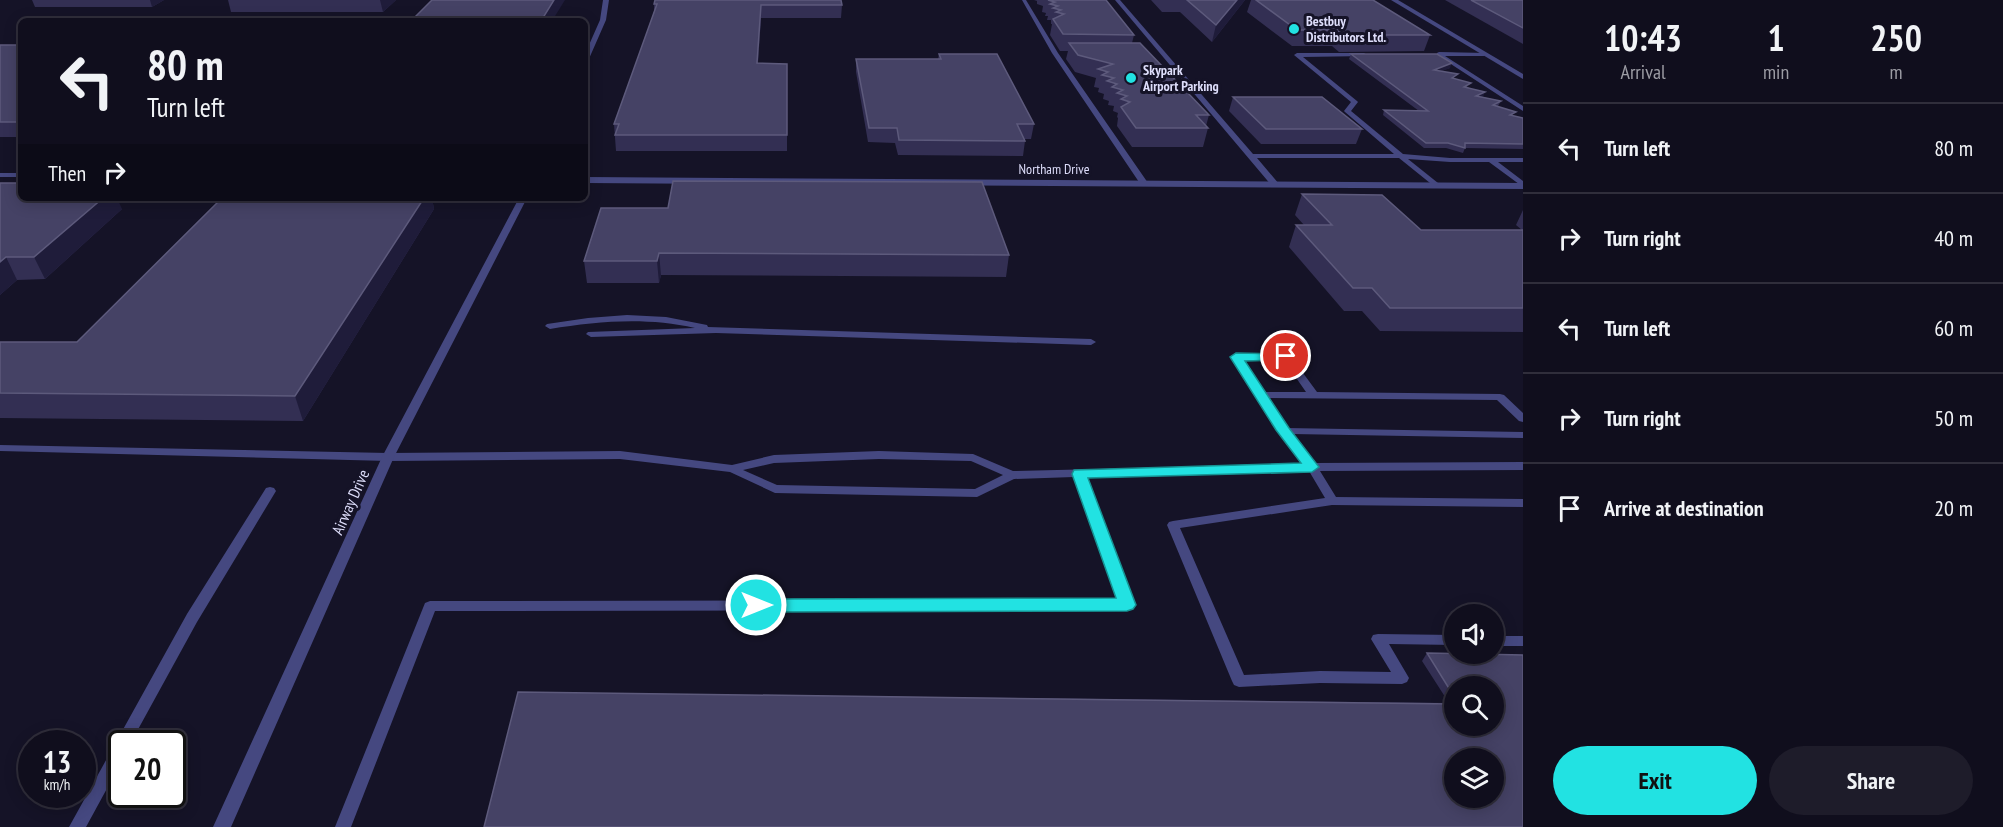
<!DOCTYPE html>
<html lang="en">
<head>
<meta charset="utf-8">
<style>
  :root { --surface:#100e1d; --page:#1e1c2a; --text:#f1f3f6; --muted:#9c9ca4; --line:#302e3b; --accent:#22e2e2 }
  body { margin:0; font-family:"PT Sans Narrow",sans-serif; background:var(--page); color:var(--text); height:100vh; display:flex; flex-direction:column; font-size:22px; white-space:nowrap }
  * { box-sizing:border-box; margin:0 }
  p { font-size:20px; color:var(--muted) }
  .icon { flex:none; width:33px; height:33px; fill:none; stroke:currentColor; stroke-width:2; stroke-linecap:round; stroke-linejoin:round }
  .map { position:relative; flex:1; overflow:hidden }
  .side { display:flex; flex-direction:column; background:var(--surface); width:480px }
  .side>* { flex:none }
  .guide { position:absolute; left:18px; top:18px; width:570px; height:183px; border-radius:9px; box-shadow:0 3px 15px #0003,0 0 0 2px var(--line); background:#100e1d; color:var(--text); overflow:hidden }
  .tools { position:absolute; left:1444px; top:604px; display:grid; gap:12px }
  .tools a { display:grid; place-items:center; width:60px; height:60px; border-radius:50%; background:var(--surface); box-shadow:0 3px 15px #0003,0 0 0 2px var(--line); font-size:30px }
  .speed { position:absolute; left:18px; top:730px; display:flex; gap:12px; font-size:30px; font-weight:700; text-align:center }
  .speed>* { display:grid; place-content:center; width:78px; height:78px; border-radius:50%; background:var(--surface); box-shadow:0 3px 15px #0003,0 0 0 2px var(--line); line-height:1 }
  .speed small { font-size:15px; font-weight:400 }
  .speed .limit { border:3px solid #111; border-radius:9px; background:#fff; color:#111 }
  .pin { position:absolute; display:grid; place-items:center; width:51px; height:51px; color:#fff; margin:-26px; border:3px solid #fff; border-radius:50%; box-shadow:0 2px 6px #0007 }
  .me { position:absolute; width:66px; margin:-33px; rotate:90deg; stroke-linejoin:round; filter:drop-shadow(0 0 4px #0008) }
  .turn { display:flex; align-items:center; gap:21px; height:126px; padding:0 30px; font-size:27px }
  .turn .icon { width:78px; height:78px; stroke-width:2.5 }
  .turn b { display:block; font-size:42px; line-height:51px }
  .then { display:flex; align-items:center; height:57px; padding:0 30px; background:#0003; gap:12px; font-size:22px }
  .eta { display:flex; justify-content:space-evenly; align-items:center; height:102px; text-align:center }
  .eta b { font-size:36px; font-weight:800; line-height:42px }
  .button { display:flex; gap:12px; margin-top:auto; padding:12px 30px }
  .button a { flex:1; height:69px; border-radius:36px; background:var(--accent); color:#111; font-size:24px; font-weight:800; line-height:69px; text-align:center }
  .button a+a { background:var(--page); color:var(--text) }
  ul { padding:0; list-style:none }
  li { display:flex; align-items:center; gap:18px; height:90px; padding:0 30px; border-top:2px solid var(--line) }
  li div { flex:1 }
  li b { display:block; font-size:22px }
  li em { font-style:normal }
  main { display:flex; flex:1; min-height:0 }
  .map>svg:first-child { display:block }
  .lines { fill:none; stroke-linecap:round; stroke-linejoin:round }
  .service { fill:#454880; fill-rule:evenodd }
  .minor { fill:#454880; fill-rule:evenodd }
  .tertiary { fill:#454880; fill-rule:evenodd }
  .wall { fill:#332f53; fill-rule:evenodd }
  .shaded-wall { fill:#1f1c3a }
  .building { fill:#454265; stroke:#5d5a7c; stroke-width:1.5; fill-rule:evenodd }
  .route { fill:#22e2e2; stroke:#169393; stroke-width:1.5 }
  .poi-dot { fill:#22e2e2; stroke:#151327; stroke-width:2 }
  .labels { text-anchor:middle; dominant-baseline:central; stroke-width:6; stroke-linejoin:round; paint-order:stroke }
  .far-poi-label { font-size:14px; font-weight:bold; fill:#dedefb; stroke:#151327; text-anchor:start }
  .far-street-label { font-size:14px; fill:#dedefb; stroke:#151327 }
  .street-label { font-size:16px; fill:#dedefb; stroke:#151327 }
</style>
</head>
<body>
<main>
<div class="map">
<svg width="1523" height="827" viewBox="0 0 1523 827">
  <rect width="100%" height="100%" fill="#151327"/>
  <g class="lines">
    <g class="service">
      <polygon points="1022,0 1026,0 1058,53 1148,183 1147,185 1141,185 1052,53"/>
      <polygon points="1115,0 1120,0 1253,154 1394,154 1345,112 1344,111 1351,102 1294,55 1297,53 1364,53 1367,55 1366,56 1303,57 1357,101 1358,102 1351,111 1403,154 1450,158 1523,158 1523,162 1498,162 1523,181 1523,187 1489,162 1450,162 1408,159 1438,183 1438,187 1435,187 1399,158 1257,158 1279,184 1272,186"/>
      <polygon points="1439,52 1486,53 1486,55 1484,56 1445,56 1523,106 1523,111 1437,55 1437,53"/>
      <path d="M627,315L666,317L707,325L708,327L1091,339L1096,342L1091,345L716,333L591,337L586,334L588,332L695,328C647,317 598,321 550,329L545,326L547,324L588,318Z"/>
      <path d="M1286,353L1289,354L1317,392L1500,394L1504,395L1523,413V422L1519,421L1497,400L1268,398L1286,428L1523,432V438L1292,434L1315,463L1523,462V470L1320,471L1336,497L1523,499V507L1332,505L1180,528L1244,675L1320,671L1391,672L1371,639L1373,635L1378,634L1455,635V645L1389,644L1409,678L1407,682L1402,684L1320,683L1239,687L1234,685L1232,681L1167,525L1169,522L1173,521L1325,498L1309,471L1086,477L1134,605L1132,608L1127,610L435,611L351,827H335L425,603L430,601L1119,600L1074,477L1014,479L977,497L775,493L730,472L620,459L388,461L0,451V445L388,453L620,451L732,465L774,455L879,451L973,454L1013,471L1303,464L1279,433L1231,357L1236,354ZM1283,359L1306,392H1264L1243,360ZM879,459L971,461L1003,475L975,489L777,485L743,470L774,463Z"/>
      <polygon points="270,487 274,488 276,491 197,622 130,744 122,744 122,761 86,827 69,827 187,614 266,488"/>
      <rect x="1494" y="636" width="29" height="10"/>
    </g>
    <g class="minor">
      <polygon points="603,0 609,0 606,20 588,61 585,63 585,54 600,20"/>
      <rect x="0" y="173" width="21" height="4"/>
      <polygon points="585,177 1523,183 1523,189 585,183"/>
      <polygon points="519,198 527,198 394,457 231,827 213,827 382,457"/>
    </g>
    <polygon class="tertiary" points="1391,0 1398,0 1523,74 1523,79"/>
  </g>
  <g class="wall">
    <polygon points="32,0 164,0 152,7 35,7"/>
    <polygon points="228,0 396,0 383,12 231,12"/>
    <polygon points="1034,0 1106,0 1134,35 1132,43 1209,115 1206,126 1208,128 1203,147 1132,147 1117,126 1118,118 1117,117 1118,113 1113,111 1114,106 1108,105 1109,101 1103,99 1104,94 1098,92 1099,88 1094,87 1096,78 1075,72 1066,59 1068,51 1060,51 1050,35 1052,24 1051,24 1051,20 1047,20 1048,16 1045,16 1046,13 1042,12 1043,6 1037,4 1037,1"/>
    <polygon points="1151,0 1245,0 1212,42 1180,12 1162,12"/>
    <polygon points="1251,0 1373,0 1430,35 1424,51 1339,52 1332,46 1292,46 1247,12"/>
    <polygon points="1445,0 1523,0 1523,44"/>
    <polygon points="654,4 842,5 841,18 761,18 758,63 787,64 787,151 616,151 614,124 654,12"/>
    <rect x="0" y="45" width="21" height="92"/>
    <polygon points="939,54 1034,124 1031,139 1024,139 1025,141 1023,156 898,155 895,143 868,142 856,72 856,59 938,59"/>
    <polygon points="1351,54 1450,68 1441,71 1456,79 1483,97 1501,101 1498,106 1514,116 1523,118 1523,149 1465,148 1463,153 1446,148 1424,148 1383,115 1384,110 1419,111 1349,59"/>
    <polygon points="1233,97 1362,129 1356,144 1261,144 1229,111"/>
    <polygon points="0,183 122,209 45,279 17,280 0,295"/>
    <polygon points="1302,194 1421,230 1522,230 1516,225 1523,210 1523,332 1380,331 1362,311 1344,311 1289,247 1296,225 1304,225 1295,215"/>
    <polygon points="222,198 432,198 434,209 303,421 0,418 0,342 77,342"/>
    <polygon points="601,208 1009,255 1006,277 661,275 659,283 587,283 584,261"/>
    <path d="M1427,653L1523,655V827H484L518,692L1449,703L1422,661ZM1455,687H1494V726H1455ZM1455,759H1494V798H1455Z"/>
  </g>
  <g class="shaded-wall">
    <polygon points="150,0 164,0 152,7"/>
    <polygon points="380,0 396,0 383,12"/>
    <polygon points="554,0 565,0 552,21 541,21"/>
    <polygon points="1237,0 1245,0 1212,42 1216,25"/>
    <polygon points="761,5 761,18 757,78 757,63"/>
    <polygon points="1452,63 1450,68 1432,75 1434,70"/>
    <polygon points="1485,92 1483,97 1476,96"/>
    <polygon points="103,198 117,198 122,209 45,279 34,257"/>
    <polygon points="424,198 432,198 434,209 303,421 295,396"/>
    <polygon points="659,253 661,275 659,283 657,261"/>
    <polygon points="6,257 17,280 0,295 0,262"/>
  </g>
  <g class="building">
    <polygon points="432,0 554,0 541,21 411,21"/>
    <polygon points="655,0 841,0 842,5 761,5 757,63 787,64 787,135 615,135 619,124 614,124 657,4 654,4"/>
    <polygon points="1048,0 1106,0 1134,35 1063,34 1053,19 1064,14 1056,12 1061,10 1053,8 1058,6 1050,4 1055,2"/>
    <polygon points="1187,0 1237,0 1216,25"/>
    <polygon points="1256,0 1373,0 1430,35 1345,35 1337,30 1297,30"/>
    <polygon points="1471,0 1523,0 1523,28"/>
    <polygon points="1069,43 1140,43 1209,115 1196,115 1208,128 1136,128 1121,107 1130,102 1121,99 1127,96 1117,93 1123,90 1112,87 1117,84 1107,81 1114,78 1102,75 1108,72 1098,69 1113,64 1078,55"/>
    <rect x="0" y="45" width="21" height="77"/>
    <polygon points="939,54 997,54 1034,124 1017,124 1025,141 899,140 897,128 869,128 856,59 941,59"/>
    <polygon points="1351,54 1437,54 1452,63 1434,70 1458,74 1452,78 1471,83 1464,87 1485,92 1476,96 1501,101 1493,105 1516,112 1510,115 1523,118 1523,144 1465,143 1465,148 1448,143 1426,143 1384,110 1428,111"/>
    <polygon points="1233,97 1322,97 1362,129 1266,129"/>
    <polygon points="673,181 982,182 1009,255 659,253 657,261 584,261 601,208 668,208"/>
    <polygon points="0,183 21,183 21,198 103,198 34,257 6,257 0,262"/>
    <polygon points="1302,194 1382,195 1421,230 1523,230 1523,308 1390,308 1372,288 1353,288 1296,225 1332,225"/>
    <polygon points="222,198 424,198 295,396 0,393 0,342 77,342"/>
    <path d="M1427,653L1523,655V827H484L518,692L1455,704V726H1494V687H1455V698ZM1455,759H1494V798H1455Z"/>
  </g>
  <polygon class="route" points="1236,353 1290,354 1292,356 1286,360 1245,361 1289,428 1319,467 1312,472 1088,478 1136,605 1133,609 1127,611 756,612 750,610 747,605 750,601 756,599 1116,598 1072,474 1074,470 1301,463 1276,430 1230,357"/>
  <g class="poi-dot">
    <circle cx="1294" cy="29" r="6"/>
    <circle cx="1131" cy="78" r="6"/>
  </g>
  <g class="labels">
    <g class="far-poi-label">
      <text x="1306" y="21">Bestbuy<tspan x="1306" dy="16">Distributors Ltd.</tspan></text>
      <text x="1143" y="70">Skypark<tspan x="1143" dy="16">Airport Parking</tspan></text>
    </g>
    <g class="far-street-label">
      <text x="1054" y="169">Northam Drive</text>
    </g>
    <g class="street-label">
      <text transform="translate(350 502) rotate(-66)">Airway Drive</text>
    </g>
  </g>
</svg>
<div class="tools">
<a><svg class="icon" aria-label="sound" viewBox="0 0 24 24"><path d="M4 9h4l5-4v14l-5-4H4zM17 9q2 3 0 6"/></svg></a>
<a><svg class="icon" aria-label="search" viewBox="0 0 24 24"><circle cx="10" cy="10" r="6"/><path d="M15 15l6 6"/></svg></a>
<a><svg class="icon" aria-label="layers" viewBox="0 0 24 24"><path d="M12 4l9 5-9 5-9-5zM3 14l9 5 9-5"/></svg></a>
</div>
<div class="speed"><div>13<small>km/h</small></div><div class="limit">20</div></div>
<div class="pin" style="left:1286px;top:356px;background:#d93025"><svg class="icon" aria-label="arrive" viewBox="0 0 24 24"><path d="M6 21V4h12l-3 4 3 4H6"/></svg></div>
<svg class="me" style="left:756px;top:605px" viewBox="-20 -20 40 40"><circle r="17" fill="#22e2e2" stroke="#fff" stroke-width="3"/><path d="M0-11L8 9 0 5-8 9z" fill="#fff"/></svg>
<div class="guide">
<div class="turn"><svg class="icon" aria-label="left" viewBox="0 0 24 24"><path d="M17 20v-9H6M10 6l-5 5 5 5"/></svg><div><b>80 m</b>Turn left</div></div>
<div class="then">Then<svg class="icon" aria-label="right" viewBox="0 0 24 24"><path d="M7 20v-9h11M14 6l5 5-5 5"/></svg></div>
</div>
</div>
<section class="side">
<div class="eta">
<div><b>10:43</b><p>Arrival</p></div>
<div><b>1</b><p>min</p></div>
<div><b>250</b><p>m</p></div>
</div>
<ul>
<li><svg class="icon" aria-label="left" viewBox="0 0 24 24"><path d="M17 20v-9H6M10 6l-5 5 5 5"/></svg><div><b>Turn left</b></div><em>80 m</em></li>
<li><svg class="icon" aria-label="right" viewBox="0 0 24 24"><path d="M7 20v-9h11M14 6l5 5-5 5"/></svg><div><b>Turn right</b></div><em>40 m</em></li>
<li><svg class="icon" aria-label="left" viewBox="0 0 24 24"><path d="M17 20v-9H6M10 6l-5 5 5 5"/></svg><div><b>Turn left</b></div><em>60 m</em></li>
<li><svg class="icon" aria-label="right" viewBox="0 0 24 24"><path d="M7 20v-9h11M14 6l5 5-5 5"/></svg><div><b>Turn right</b></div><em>50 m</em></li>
<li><svg class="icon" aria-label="arrive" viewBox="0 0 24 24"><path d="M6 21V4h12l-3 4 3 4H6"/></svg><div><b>Arrive at destination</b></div><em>20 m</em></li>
</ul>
<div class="button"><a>Exit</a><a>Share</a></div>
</section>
</main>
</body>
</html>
